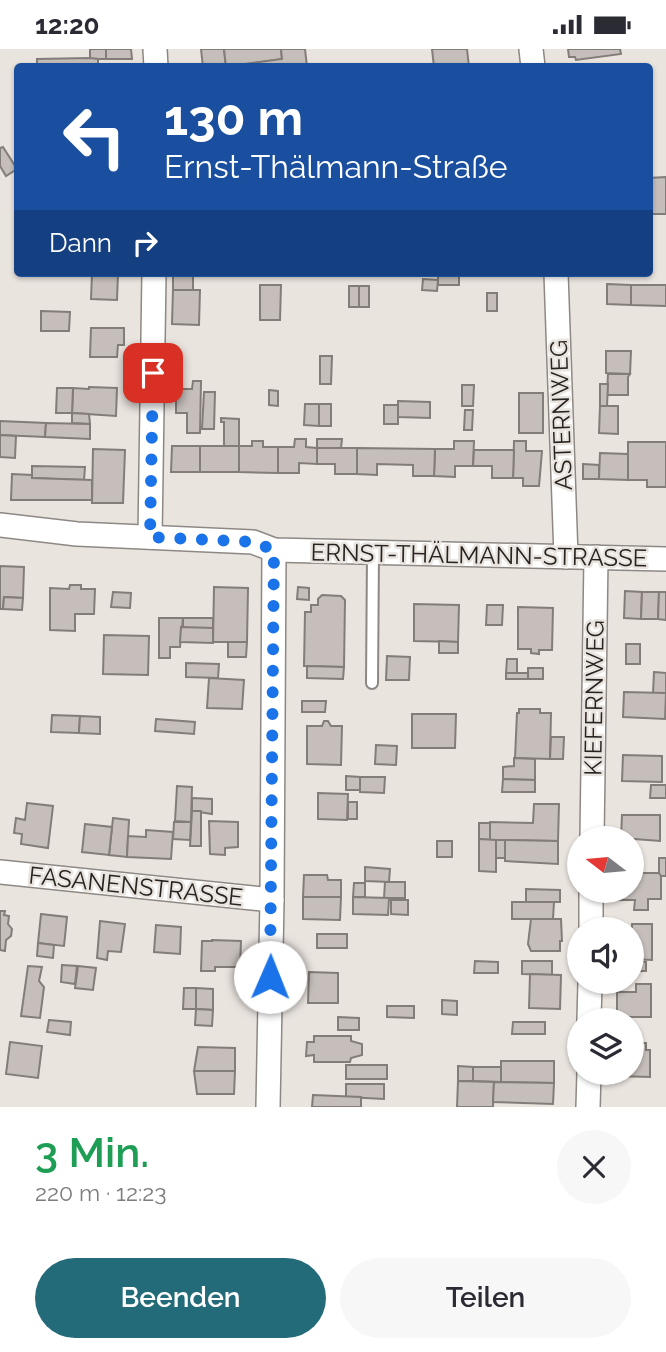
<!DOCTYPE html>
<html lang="de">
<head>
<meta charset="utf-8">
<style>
  :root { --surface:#fff; --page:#f7f7f7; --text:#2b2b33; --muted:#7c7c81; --accent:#246b79 }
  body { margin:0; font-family:Raleway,sans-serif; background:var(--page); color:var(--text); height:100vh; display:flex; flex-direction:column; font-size:26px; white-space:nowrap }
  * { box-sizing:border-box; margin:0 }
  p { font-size:23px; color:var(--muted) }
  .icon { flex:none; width:38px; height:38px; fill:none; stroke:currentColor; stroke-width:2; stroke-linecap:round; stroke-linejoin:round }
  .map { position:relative; height:1058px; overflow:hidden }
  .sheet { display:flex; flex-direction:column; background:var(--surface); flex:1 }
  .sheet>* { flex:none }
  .guide { position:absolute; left:14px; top:14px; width:639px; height:214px; border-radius:7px; box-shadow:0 2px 5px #0004; background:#1a4fa0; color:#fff; overflow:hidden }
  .needle { width:46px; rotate:286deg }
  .buttons { position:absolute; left:567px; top:777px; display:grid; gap:14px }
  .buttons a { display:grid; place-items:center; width:77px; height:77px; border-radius:50%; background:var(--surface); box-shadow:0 2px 5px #0004; font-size:35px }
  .pin { position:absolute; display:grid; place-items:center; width:60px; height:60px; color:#fff; margin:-30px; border-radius:14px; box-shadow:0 4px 10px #0006 }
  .me { position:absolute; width:77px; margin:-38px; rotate:1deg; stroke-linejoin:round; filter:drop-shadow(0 0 5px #0008) }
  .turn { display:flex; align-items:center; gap:24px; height:147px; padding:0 35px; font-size:32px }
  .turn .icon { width:91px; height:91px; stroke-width:2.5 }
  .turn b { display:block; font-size:49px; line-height:60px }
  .then { display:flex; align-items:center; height:66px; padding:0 35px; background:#0003; gap:14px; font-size:26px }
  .round { display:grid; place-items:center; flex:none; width:74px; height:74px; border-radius:37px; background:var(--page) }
  .overview { display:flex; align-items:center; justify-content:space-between; height:119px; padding:0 35px }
  h1 { font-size:42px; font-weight:600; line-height:52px; color:#1e9e55 }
  .button { display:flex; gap:14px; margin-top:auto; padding:14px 35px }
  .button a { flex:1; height:80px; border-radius:42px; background:var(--accent); color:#fff; font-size:28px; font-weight:600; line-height:80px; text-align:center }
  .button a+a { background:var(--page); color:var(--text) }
  .status { display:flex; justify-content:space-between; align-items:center; height:49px; padding:0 35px; background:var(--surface); direction:ltr }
  .status svg { height:19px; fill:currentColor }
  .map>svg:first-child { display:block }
  .building { fill:#c5beba; stroke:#837d79; stroke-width:2 }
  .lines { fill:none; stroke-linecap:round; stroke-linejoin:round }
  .lane-casing { stroke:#8e8884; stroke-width:14 }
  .street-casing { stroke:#8e8884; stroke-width:26 }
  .lane { stroke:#fff; stroke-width:10 }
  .street { stroke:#fff; stroke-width:23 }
  .route { stroke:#1a73e8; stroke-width:12; stroke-dasharray:0 21.6 }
  .labels { text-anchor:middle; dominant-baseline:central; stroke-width:5; stroke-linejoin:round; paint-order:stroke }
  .street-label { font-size:24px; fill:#262422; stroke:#eae4df }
</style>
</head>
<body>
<div class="status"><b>12:20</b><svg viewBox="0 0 49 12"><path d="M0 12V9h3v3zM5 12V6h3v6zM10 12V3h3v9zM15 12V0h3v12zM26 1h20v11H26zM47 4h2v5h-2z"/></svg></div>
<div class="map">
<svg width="666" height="1058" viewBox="0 0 666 1058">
  <rect width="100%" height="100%" fill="#eae4df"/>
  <g class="building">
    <rect x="90" y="0" width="16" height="10"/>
    <polygon points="106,0 131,0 132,10 106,10"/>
    <polygon points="201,0 224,0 226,18 203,18"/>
    <polygon points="224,0 281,0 282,10 226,18"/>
    <polygon points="281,0 305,0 307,18 245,18 244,15 282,10"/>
    <polygon points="432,0 467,0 469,18 434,18"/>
    <polygon points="568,0 620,0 621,5 576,11 575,8 569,8"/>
    <polygon points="90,9 98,10 98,18 37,18 37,10"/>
    <polygon points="3,98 17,120 6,127 0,117 0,99"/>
    <polygon points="666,128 666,165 649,165 649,129"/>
    <polygon points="92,224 118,224 117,251 91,250"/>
    <rect x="173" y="224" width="20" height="17"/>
    <rect x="438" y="224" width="21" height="12"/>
    <polygon points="423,230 438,231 437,242 422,241"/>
    <polygon points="607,235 631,236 631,256 607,255"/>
    <polygon points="260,236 281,236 280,271 260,271"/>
    <polygon points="631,236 666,236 666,257 631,256"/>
    <rect x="349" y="237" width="10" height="21"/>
    <rect x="359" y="237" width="10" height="21"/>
    <polygon points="173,241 200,241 199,276 172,275"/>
    <rect x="487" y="244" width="10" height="18"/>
    <polygon points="41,262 70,263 69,282 41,282"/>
    <polygon points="91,279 124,279 124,296 118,296 117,308 90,308"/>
    <polygon points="606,302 631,302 630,325 606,324"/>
    <polygon points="320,307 332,307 331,335 320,335"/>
    <polygon points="166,309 176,310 176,324 166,324"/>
    <polygon points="608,325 630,325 628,328 628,346 607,346"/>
    <polygon points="193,332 201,332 200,384 187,384 187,364 176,364 176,340 192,340"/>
    <polygon points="600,335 608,335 607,357 600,357"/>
    <polygon points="462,336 474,336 473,357 462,357"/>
    <polygon points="89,338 117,339 116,367 72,364 73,339 89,340"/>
    <polygon points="57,339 73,339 72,364 56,364"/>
    <polygon points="269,341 278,342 278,357 269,356"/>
    <polygon points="204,343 215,343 214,380 202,380"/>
    <rect x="519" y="344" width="24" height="40"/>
    <polygon points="398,352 430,353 430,369 398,368"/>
    <polygon points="305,355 319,355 319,377 304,376"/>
    <rect x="319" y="355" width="12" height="22"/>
    <rect x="384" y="356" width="14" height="19"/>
    <polygon points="600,357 618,357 618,385 599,384"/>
    <polygon points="465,361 473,361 472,381 464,381"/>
    <polygon points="72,364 89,365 90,375 72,374"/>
    <polygon points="221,369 239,370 239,397 224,397 224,373 221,373"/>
    <polygon points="0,372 46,374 45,388 0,386"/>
    <polygon points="46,374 90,375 90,390 45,388"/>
    <polygon points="0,386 16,387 15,409 0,408"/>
    <polygon points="295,390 306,390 306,398 317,399 317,415 299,414 299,424 278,424 278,398 294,398"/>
    <polygon points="317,390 342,390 341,399 317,399"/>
    <polygon points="252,392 263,392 263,398 278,398 278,424 239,423 239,397 252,397"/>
    <polygon points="454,392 474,392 473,417 455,417 455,428 434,427 435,400 454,400"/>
    <polygon points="514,392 526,392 526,402 542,402 539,437 523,437 523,429 513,429"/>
    <polygon points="628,393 666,393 666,438 647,438 647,431 628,431"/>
    <polygon points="172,397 200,397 200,423 171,423"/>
    <rect x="200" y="397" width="39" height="26"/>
    <polygon points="317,399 357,399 357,425 335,425 335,415 317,415"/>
    <polygon points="357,399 435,400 434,427 413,427 413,416 377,415 377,426 357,425"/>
    <polygon points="93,400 125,401 123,454 92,454"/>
    <polygon points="474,401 514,401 513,429 492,429 492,417 473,417"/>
    <polygon points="600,404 628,405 628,431 599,430"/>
    <polygon points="583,415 599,416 599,430 583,430"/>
    <polygon points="32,417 85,418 84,431 32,429"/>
    <polygon points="12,425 32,426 32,429 92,431 92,451 11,451"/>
    <polygon points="0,517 24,518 23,549 4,548 3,560 0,560"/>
    <polygon points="70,536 81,536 81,540 95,540 94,565 75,565 75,582 50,581 50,539 69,540"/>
    <polygon points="214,538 248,539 247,593 213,593"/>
    <polygon points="298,538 309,539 309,551 297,550"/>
    <polygon points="625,542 642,543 641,570 624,569"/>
    <polygon points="113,543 131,544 130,559 111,558"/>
    <polygon points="642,543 659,543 658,570 641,570"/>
    <polygon points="659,543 666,543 666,571 658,570"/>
    <polygon points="322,546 341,547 345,551 344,618 304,617 305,563 311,563 311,556 318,556 318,550"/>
    <polygon points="4,548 23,549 22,561 3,560"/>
    <polygon points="414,555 459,556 458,593 414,592"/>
    <polygon points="487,556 503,556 502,576 486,576"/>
    <polygon points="518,558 553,559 552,601 539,601 539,605 531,604 531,600 518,600"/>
    <polygon points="159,569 183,569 180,598 170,598 170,609 159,609"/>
    <rect x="183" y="569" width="30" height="10"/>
    <polygon points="181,578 213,579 213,594 180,593"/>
    <polygon points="104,586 149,587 148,626 103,625"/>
    <polygon points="439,592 458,593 458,604 439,604"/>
    <polygon points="228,593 247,593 246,608 228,608"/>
    <rect x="626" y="595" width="14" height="20"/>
    <polygon points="387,607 410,608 409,631 386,631"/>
    <polygon points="507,610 517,610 517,624 506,624"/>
    <polygon points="186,614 219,615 218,629 186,628"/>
    <polygon points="307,617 344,618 343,630 307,629"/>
    <rect x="528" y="619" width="15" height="11"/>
    <polygon points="654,623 666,624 666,644 653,644"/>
    <rect x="506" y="624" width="22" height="6"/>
    <polygon points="209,629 244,631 242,660 207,659"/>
    <polygon points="624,643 666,644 665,670 623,668"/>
    <polygon points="302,652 326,652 325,663 302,663"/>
    <polygon points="519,660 540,660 540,664 551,664 550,710 515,709 517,664 519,664"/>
    <polygon points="412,665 456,665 455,699 412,699"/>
    <polygon points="52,666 80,667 79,684 51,683"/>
    <polygon points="80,667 100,668 100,685 79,684"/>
    <polygon points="156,670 195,673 194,685 155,682"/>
    <polygon points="324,672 328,672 331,677 342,677 341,716 307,715 307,677 322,677"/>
    <polygon points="551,688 564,688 563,710 550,710"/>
    <polygon points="376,696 397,697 396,716 375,715"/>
    <polygon points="623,706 662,707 662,733 622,732"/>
    <polygon points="514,709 535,710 535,731 503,730 503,718 514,717"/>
    <polygon points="346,727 360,728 360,741 346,741"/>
    <polygon points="360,728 385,728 384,744 360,743"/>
    <polygon points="503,730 535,731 535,743 502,743"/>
    <polygon points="651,736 666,736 666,749 650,749"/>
    <polygon points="177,737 192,738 191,773 175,772"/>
    <polygon points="318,744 348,745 347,771 318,770"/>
    <polygon points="192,749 212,750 212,765 192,762"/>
    <rect x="348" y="753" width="9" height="17"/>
    <polygon points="27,754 53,757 48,799 21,795 22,785 14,784 16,769 25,771"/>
    <polygon points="534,755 559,755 558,792 490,791 490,773 533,774"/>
    <polygon points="192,762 201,762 201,797 190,797"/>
    <polygon points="622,766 660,766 660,792 621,789"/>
    <polygon points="113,769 129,771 127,808 109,806"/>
    <polygon points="209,772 238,773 238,798 225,799 225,806 210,805"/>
    <polygon points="174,773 191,773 190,791 173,790"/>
    <polygon points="479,774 490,774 490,791 479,790"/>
    <polygon points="85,775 112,778 109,806 82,803"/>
    <polygon points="146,781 173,783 171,810 127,808 128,787 146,788"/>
    <polygon points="479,790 496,791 496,823 479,822"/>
    <rect x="496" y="791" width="9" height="18"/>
    <polygon points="505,791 558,792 558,815 505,812"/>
    <rect x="437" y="792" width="15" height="16"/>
    <rect x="659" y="809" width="7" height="18"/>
    <polygon points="365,818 390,820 389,833 365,832"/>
    <polygon points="632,824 659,824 661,827 661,850 648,850 648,861 634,861 635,851 619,851 619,842 632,842"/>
    <polygon points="304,826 327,826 328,831 341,831 341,848 303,848"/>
    <polygon points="385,833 405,833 405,849 384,849"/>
    <polygon points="354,834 365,834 365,848 353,848"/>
    <polygon points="526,840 560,841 560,853 526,853"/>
    <polygon points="303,848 341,848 340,871 303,870"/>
    <polygon points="353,848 389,849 388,866 353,865"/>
    <polygon points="391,851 408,851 408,866 391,865"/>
    <polygon points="512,853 554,853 553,870 512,870"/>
    <polygon points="0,862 5,862 4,866 9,867 8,875 12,880 11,887 6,891 5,902 0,901"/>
    <polygon points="41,865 67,868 64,897 38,894"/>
    <polygon points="531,870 561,870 562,892 560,892 560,902 531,902 528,895"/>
    <polygon points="100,872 125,875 121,903 108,902 107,911 97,909"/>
    <polygon points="632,875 652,875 652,911 632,910"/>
    <polygon points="156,876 181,878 180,905 154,903"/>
    <rect x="317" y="885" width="30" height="14"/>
    <polygon points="212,891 241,892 240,918 215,918 215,922 201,922 202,892 212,892"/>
    <polygon points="38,894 54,896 53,909 37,907"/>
    <polygon points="475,912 498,913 498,924 474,924"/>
    <polygon points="522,912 552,912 552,926 522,925"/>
    <polygon points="632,912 646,913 646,922 632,922"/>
    <polygon points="62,916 77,917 75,935 61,933"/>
    <polygon points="28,917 42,918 39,932 44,938 40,969 21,967"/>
    <polygon points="78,917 96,919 93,941 75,939"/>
    <polygon points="309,923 338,924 338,954 308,954"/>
    <polygon points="530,925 561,926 560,960 529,959"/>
    <polygon points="636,935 651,935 651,968 617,968 617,943 636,943"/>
    <polygon points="184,939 196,939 196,960 183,960"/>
    <polygon points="196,939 213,940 213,961 196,960"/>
    <polygon points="442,951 457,952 457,966 442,965"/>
    <polygon points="387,957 414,957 414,969 387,968"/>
    <polygon points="196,960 213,961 212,977 195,976"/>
    <polygon points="338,968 359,969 359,981 338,981"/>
    <polygon points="49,971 71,973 70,986 47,983"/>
    <polygon points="513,973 545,973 545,985 512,985"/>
    <polygon points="314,987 351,987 351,992 362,995 362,1006 351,1009 350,1013 314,1013 314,1006 306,1007 307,993 314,993"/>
    <polygon points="10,993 42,997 38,1029 6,1025"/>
    <polygon points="632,994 646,994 646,1001 650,1001 650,1028 616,1027 616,1024 632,1024"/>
    <polygon points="198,998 235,999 235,1022 194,1022"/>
    <polygon points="501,1012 554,1012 554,1034 501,1033"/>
    <rect x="346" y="1016" width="41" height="14"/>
    <polygon points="458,1017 473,1018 473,1032 458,1032"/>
    <polygon points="473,1018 501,1018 501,1033 473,1032"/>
    <polygon points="194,1022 235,1022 234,1045 197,1045"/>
    <polygon points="458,1032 494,1033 493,1058 457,1058"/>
    <polygon points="494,1033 554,1034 553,1055 493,1053"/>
    <polygon points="346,1035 384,1035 384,1050 346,1048"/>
    <polygon points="313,1046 361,1048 361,1058 312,1058"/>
  </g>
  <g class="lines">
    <g class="lane-casing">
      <polyline id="lane" points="372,634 373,504"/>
    </g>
    <g class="street-casing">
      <g id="street">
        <polyline points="155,0 156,18"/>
        <polyline points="531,0 533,18"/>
        <polyline points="556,224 566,508"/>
        <polyline points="0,476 77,485 253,493 274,501 666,510"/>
        <polyline points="150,488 154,224"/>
        <polyline points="592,789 596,508"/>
        <polyline points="0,823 272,851"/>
        <polyline points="591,880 591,842"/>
        <polyline points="589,971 590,933"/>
        <polyline points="268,1058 272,851 274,501"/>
        <polyline points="588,1058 589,1024"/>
      </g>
    </g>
    <use href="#lane" class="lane"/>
    <use href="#street" class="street"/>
  </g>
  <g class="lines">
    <polyline class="route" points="153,324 150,488 253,493 274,501 270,928"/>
  </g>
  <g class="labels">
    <g class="street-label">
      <text transform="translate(561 366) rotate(-92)">ASTERNWEG</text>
      <text transform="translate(479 506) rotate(1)">ERNST-THÄLMANN-STRASSE</text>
      <text transform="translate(594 649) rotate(-89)">KIEFERNWEG</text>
      <text transform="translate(136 837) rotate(6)">FASANENSTRASSE</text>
    </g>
  </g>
</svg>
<div class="buttons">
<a><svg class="needle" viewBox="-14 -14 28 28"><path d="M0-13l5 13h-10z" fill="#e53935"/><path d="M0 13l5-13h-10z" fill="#7c7c81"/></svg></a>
<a><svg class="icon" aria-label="sound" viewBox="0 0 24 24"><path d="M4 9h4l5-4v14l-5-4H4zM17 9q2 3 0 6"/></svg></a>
<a><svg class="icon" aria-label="layers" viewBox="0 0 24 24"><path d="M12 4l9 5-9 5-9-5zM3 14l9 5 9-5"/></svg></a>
</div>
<div class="pin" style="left:153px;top:324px;background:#d93025"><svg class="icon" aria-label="arrive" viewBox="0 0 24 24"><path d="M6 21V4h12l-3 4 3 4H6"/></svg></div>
<svg class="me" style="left:270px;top:928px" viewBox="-20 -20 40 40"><circle r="19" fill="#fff"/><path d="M0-13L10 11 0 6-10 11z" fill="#1a73e8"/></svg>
<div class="guide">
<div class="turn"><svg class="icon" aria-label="left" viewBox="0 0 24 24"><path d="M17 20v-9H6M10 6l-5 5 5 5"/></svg><div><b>130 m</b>Ernst-Thälmann-Straße</div></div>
<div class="then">Dann<svg class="icon" aria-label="right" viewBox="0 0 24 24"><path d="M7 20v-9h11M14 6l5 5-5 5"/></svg></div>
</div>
</div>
<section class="sheet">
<div class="overview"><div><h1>3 Min.</h1><p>220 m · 12:23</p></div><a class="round"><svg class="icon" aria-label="close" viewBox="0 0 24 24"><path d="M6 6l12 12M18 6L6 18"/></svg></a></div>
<div class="button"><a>Beenden</a><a>Teilen</a></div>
</section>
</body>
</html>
